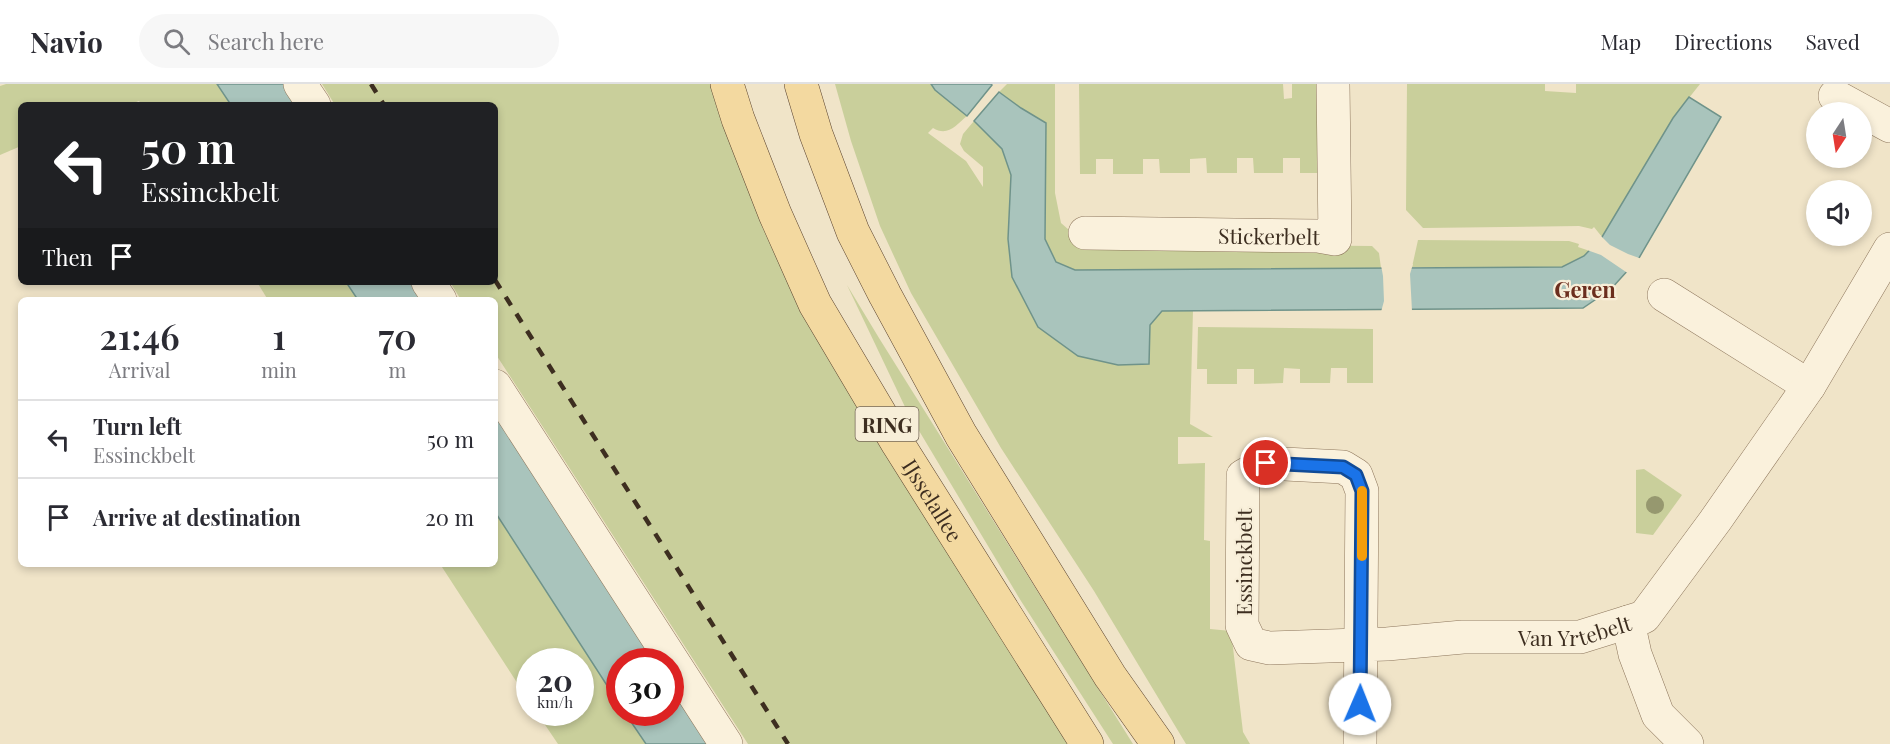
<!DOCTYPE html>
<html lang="en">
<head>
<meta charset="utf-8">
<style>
  :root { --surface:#fff; --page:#f7f7f7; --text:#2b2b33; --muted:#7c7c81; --line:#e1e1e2 }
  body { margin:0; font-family:"Playfair Display",serif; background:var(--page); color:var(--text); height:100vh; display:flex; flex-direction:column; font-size:22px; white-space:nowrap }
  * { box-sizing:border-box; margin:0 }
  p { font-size:20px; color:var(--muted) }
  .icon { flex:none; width:33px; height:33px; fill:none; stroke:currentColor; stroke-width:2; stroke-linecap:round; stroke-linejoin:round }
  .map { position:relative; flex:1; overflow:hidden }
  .side { position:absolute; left:18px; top:213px; width:480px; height:270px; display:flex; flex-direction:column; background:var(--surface); border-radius:9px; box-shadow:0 3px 9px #0003 }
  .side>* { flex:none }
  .top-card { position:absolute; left:18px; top:18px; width:480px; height:183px; border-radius:9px; box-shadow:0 3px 9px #0003; background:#202124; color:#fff; overflow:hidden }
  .needle { width:39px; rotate:192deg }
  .controls { position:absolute; left:1806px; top:18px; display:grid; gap:12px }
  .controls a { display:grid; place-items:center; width:66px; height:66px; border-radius:50%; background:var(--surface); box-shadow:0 3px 9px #0003; font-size:30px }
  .speed { position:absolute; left:516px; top:564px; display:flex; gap:12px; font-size:30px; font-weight:700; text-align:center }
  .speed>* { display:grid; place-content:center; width:78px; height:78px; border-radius:50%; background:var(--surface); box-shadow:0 3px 9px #0003; line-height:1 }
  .speed small { font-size:15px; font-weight:400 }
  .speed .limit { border:9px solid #d22; background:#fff; color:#111 }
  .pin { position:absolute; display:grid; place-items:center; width:51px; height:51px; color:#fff; margin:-26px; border:3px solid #fff; border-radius:50%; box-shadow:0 2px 6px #0007 }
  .me { position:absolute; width:66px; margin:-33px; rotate:1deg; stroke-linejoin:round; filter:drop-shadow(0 0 4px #0008) }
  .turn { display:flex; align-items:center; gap:21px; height:126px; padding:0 24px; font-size:27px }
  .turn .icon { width:78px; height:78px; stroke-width:2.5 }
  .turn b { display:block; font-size:42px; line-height:51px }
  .then { display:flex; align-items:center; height:57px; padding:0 24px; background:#0003; gap:12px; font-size:22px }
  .eta { display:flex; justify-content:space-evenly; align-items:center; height:102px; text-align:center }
  .eta b { font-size:36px; font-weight:600; line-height:42px }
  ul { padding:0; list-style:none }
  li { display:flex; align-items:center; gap:18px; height:78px; padding:0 24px; border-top:2px solid var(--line) }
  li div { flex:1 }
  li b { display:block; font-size:22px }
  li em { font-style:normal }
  header { display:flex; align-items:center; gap:36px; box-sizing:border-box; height:84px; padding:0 30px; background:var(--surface); border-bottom:2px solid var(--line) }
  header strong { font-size:28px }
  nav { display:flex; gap:33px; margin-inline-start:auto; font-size:21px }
  .search { width:420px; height:54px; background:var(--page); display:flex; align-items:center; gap:15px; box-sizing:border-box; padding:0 21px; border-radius:33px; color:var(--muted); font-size:22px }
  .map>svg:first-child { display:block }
  .green { fill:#c9cf9b }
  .water { fill:#a9c4bc; stroke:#6f938a; stroke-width:1.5 }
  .pier { fill:#f0e4c8 }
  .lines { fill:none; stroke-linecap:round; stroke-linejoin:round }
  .minor-casing { stroke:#8d765c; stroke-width:34 }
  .major-casing { stroke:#5b4430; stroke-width:34 }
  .minor { stroke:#faf1dc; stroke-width:33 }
  .major { stroke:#f3d9a0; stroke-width:33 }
  .rail { stroke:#3d2e20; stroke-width:4.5; stroke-dasharray:10 10; stroke-linecap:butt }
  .tree { fill:#96986f }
  .route-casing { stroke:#114b97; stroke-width:15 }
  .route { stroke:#1a73e8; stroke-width:10 }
  .slow { stroke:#f59e0b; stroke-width:10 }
  .labels { text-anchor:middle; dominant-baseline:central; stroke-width:4.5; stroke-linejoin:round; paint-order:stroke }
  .shield { fill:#f7eed8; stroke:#756857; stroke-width:1.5 }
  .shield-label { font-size:20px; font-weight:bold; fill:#3d2e20 }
  .street-label { font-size:21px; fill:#3d2e20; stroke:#f7eed8 }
  .neighbourhood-label { font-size:22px; font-weight:bold; fill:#6b2e1e; stroke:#f7eed8 }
</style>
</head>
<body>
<header>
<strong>Navio</strong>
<div class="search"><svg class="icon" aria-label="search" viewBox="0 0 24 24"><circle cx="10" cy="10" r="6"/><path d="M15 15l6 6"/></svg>Search here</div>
<nav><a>Map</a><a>Directions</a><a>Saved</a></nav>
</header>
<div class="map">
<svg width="1890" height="660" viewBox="0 0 1890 660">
  <rect width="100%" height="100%" fill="#f0e4c8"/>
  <g class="green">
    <polygon points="6,0 217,0 231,21 142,21 139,17 128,21 21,21 21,62 0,71 0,2"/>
    <polygon points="322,0 712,0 1070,660 748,660 495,269 495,216 461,216 450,198 495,198 495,21 335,21"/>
    <path d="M835,0H931L935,6L967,32C956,41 948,53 933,44L928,49L966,77L983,103V83L964,67L960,60L963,50L974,37L1002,65L1011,91L1008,155L1012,193L1148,280L1150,241L1162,227L1193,226L1190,340L1213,353H1178V380L1205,379L1204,456L1210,457V545L1231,547L1243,648L1250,660H1186L1094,507L1001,364L911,209L880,142L851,57Z"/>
    <polygon points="1007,0 1055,0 1055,109 1061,139 1084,159 1372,162 1379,169 1381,184 1075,186 1056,178 1045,155 1046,39 1021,24 999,8"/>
    <polygon points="1079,0 1283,0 1284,15 1292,14 1292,0 1323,0 1322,89 1300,89 1300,74 1283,74 1283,89 1254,89 1253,74 1237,74 1237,89 1207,89 1206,74 1190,75 1190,89 1160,89 1159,75 1143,75 1143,90 1113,90 1113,75 1096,75 1096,90 1080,90"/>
    <polygon points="1407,0 1545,0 1545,7 1576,9 1576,0 1700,0 1673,34 1602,153 1594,143 1592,145 1579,142 1423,144 1406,126"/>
    <polygon points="1418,156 1569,157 1579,160 1578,163 1590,167 1584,172 1562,183 1412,183"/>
    <polygon points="257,198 346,198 358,216 268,216"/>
    <polygon points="847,201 879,254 1133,660 1113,660 1021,517 906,325"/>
    <polygon points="1198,243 1373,245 1373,299 1347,299 1347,284 1331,284 1330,299 1300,299 1300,285 1284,284 1283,299 1254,300 1254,285 1237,285 1237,300 1207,300 1207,285 1197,285"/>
    <polygon points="1644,385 1682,411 1653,451 1636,449 1636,386"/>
    <polygon points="495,428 619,620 620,628 625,629 646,660 558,660 537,629 580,628 580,578 530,578 529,617 440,480 495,480"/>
  </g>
  <g class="water">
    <polygon points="217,0 284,0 298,21 231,21"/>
    <polygon points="931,0 991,0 992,1 967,32 935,6"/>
    <polygon points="999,8 1021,24 1046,39 1045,155 1056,178 1075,186 1562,183 1584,172 1602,153 1673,34 1689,13 1721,33 1639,174 1611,205 1583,224 1162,227 1150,241 1149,280 1118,281 1078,272 1038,243 1012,193 1008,155 1011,91 1002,65 974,37"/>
    <polygon points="346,198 413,198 424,216 358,216"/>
    <polygon points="495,325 659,577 620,578 619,620 495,428"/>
    <polygon points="671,595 712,660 646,660 625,629 670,628"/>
  </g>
  <g class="pier">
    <polygon points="1600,151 1610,161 1628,170 1642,175 1629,190 1601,171 1587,166"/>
    <polygon points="1413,180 1410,190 1412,227 1381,228 1384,217 1383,192 1381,181"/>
  </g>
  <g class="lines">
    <g class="minor-casing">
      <g id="minor">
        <polyline points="300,0 314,21"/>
        <polyline points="1835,12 1890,42"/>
        <path id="s1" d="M1085,149L1318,152L1335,155L1333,0"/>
        <polyline points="428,198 440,216"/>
        <polyline points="1664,211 1809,302"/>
        <polyline points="495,302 726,660"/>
        <polyline points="1628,538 1635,570 1658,631 1687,660"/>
        <path id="s2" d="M1360,660L1362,407L1356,391L1343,383L1266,379L1243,392L1242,541L1251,560L1269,564L1387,560L1463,553H1580L1644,533L1715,437L1809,302L1890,165"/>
      </g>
    </g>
    <g class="major-casing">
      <g id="major">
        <path id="s3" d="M727,0L738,35L775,130L815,220L898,360L1087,660"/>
        <polyline points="801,0 816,50 853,148 885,211 961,351 1110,592 1158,660"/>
      </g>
    </g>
    <use href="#minor" class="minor"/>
    <use href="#major" class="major"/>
    <g class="rail">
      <polyline points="371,0 384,21"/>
      <polyline points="495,196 788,660"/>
    </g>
  </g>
  <circle class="tree" cx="1655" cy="421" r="9"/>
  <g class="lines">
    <g class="route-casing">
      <polyline id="route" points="1266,379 1343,383 1356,391 1362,407 1360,620"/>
    </g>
    <use href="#route" class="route"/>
    <polyline class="slow" points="1362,472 1362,407"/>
  </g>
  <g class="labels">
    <rect class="shield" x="855.5" y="323" width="63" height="34" rx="4.5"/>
    <g class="shield-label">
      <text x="887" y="340">RING</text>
    </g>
    <g class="street-label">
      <text stroke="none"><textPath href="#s1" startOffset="184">Stickerbelt</textPath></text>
      <text stroke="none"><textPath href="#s3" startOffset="466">IJsselallee</textPath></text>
      <text transform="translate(1243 478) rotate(-90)">Essinckbelt</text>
      <text stroke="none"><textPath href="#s2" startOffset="884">Van Yrtebelt</textPath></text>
    </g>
    <g class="neighbourhood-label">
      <text x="1585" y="205">Geren</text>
    </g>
  </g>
</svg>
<div class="controls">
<a><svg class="needle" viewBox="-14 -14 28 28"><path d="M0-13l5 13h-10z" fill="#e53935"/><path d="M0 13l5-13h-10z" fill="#7c7c81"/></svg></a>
<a><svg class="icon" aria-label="sound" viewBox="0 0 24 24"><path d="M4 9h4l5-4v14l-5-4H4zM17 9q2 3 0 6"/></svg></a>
</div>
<div class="speed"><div>20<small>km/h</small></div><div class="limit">30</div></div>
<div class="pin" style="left:1266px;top:379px;background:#d93025"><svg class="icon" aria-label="arrive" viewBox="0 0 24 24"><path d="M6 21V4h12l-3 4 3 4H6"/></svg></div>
<svg class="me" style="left:1360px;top:620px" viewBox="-20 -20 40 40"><circle r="19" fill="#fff"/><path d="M0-13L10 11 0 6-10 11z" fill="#1a73e8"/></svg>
<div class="top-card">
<div class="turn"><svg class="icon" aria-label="left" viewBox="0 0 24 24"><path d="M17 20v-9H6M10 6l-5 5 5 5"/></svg><div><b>50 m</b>Essinckbelt</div></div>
<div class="then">Then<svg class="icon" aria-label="arrive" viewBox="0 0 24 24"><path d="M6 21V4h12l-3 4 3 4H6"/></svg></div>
</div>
<section class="side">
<div class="eta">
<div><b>21:46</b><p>Arrival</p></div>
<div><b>1</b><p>min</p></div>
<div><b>70</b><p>m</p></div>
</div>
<ul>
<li><svg class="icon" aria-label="left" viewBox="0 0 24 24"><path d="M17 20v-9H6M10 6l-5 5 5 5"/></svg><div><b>Turn left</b><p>Essinckbelt</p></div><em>50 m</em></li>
<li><svg class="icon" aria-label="arrive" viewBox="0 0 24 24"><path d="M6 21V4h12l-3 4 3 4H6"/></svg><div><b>Arrive at destination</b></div><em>20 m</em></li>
</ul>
</section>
</div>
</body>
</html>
